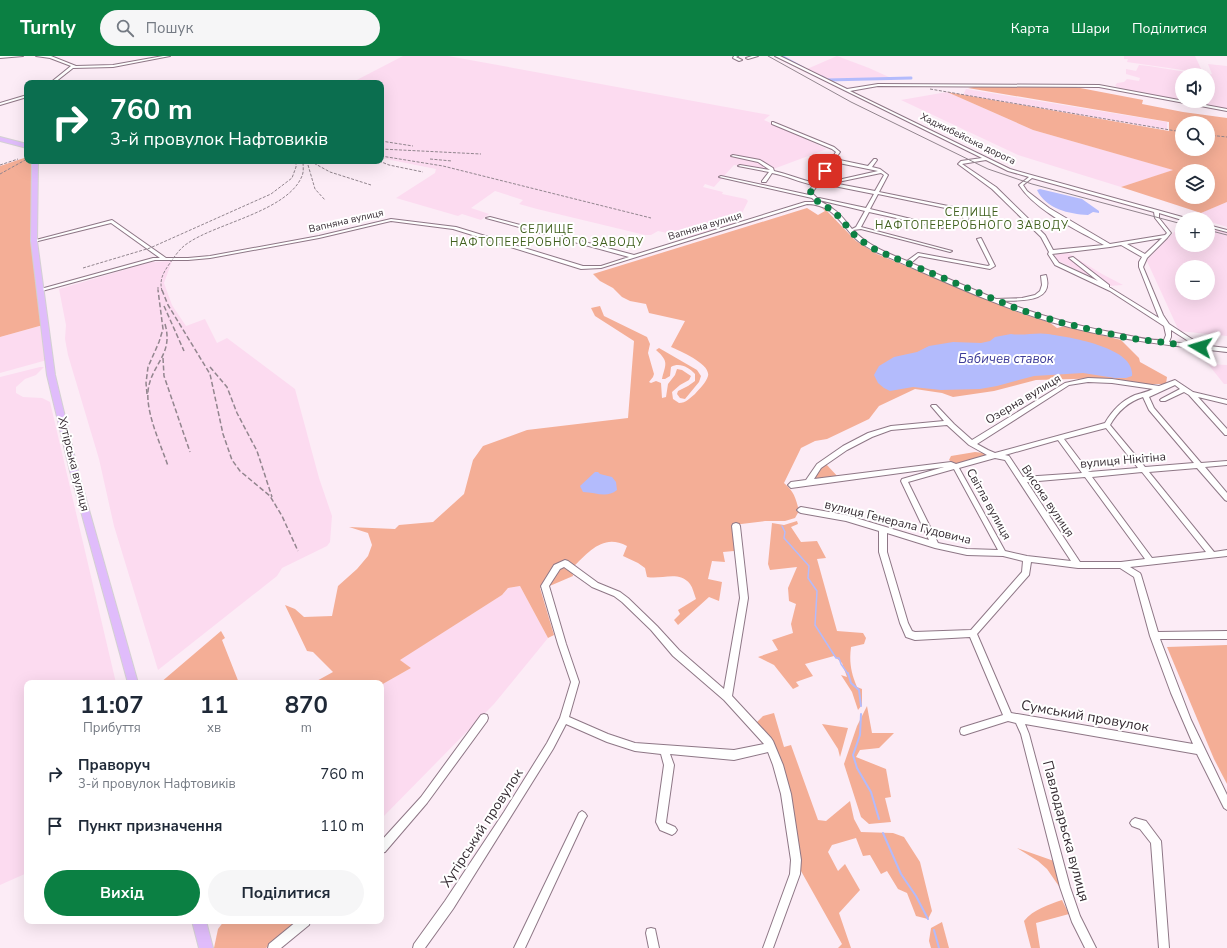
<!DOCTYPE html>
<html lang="uk">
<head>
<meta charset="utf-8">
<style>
  :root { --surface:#fff; --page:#f6f6f7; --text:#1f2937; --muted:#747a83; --accent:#0b8043 }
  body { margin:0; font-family:"Nunito Sans",sans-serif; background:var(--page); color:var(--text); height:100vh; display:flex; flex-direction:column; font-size:15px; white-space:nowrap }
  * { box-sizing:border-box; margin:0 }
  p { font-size:13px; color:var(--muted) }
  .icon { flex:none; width:22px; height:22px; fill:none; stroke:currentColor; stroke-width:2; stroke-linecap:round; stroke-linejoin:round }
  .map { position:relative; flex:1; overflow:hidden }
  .panel { position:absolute; left:24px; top:624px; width:360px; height:244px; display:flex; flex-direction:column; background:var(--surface); border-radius:8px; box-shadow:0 4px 16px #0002 }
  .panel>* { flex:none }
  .guide { position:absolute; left:24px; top:24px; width:360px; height:84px; border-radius:8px; box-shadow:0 4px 16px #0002; background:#0b6e4f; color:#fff; overflow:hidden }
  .controls { position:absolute; left:1175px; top:12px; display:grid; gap:8px }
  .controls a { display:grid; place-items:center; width:40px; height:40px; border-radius:50%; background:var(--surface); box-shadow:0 4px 16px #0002; font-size:20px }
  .pin { position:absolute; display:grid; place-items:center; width:34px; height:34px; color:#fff; margin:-17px; border-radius:8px; box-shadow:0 2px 6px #0006 }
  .me { position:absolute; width:44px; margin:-22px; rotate:277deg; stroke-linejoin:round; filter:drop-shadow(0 0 3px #0008) }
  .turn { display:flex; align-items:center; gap:14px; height:84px; padding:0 20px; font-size:18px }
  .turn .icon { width:52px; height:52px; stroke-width:2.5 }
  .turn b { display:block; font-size:28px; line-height:34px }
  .eta { display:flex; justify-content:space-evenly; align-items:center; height:68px; text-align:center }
  .eta b { font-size:24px; font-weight:700; line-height:28px }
  .button { display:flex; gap:8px; margin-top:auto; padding:8px 20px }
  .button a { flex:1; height:46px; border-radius:24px; background:var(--accent); color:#fff; font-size:16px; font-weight:700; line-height:46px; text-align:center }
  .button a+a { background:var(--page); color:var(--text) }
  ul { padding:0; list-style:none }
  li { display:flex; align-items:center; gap:12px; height:52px; padding:0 20px }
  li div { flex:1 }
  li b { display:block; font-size:15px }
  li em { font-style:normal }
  header { display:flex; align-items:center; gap:24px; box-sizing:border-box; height:56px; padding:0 20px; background:var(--accent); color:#fff }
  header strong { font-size:19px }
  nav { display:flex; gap:22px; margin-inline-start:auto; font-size:14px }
  .search { width:280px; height:36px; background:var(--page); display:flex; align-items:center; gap:10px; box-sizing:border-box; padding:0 14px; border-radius:22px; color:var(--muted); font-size:15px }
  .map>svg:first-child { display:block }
  .built { fill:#fcdbf0; fill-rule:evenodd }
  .green { fill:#f4ae96; fill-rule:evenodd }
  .water { fill:#b3bbfc }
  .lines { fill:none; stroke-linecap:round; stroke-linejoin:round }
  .stream-far1 { stroke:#b3bbfc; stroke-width:1.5 }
  .stream { stroke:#b3bbfc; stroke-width:2 }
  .canal { stroke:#b3bbfc; stroke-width:3 }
  .minor-casing { stroke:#8e7786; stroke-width:2 }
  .major-casing { stroke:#d3d0d2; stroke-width:2 }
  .minor { fill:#fff; fill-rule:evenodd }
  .major { fill:#e0bcfb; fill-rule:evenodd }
  .tram { stroke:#92858e; stroke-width:1 }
  .rail-far1 { stroke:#92858e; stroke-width:1; stroke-dasharray:3 1.5; stroke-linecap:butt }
  .rail { stroke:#92858e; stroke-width:1.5; stroke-dasharray:5 2.5; stroke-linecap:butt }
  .route { stroke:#0b8043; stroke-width:7; stroke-dasharray:0 12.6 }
  .labels { text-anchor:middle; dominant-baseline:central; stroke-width:4; stroke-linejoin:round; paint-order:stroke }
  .far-street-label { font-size:10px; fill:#352b32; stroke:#fff }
  .far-neighbourhood-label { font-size:11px; letter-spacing:1px; fill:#41601e; stroke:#fff }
  .street-label { font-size:12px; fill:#352b32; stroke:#fff }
  .water-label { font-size:13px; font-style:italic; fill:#3d3c97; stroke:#fff }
  .near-street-label { font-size:14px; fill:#352b32; stroke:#fff }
</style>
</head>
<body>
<header>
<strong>Turnly</strong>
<div class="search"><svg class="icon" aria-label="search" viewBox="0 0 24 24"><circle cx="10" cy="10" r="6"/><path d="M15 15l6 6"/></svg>Пошук</div>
<nav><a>Карта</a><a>Шари</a><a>Поділитися</a></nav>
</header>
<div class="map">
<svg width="1227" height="892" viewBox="0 0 1227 892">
  <rect width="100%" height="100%" fill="#fcecf6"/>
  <g class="built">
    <polygon points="403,0 448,0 770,59 764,64 827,93 768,115 734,109 714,131 705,128 703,131 723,136 722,138 746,143 748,145 742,157 731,170 689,182 658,175 651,179 645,179 537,153 519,148 523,144 495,135 471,152 489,158 481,164 462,158 458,160 396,142 435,117 436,113 381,102 381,27 351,27"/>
    <polygon points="837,0 869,12 891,22 829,23 807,13"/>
    <polygon points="1124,0 1195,0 1203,17 1127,6 1128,3 1124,3"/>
    <polygon points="1208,8 1227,10 1227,53 1184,45 1208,45 1208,19 1212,18"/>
    <polygon points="1139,9 1149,10 1205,19 1182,19 1182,45 1124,34 1115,30 1117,27 1124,26 1127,23 1139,25 1140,22 1126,18 1126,13 1136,15"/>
    <polygon points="966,33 1167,66 1167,74 963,39"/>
    <polygon points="947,36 1033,74 1174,114 1121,131 1018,99 901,44"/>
    <polygon points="1227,146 1227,171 1208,165 1208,163 1191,161"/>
    <path d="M1182,168V189H1208V170L1227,175V280L1179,275L1146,203H1148ZM1182,211H1208V237H1182Z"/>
    <polygon points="1068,197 1102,218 1123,229 1109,230 1055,203 1056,198"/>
    <polygon points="172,205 164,227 172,249 186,270 205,263 217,287 227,282 295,333 319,422 332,460 330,486 327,490 282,512 277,520 158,614 114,470 99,403 68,299 65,283 66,269 59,233 151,206"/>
    <polygon points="43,269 47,304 0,317 0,281"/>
    <polygon points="1208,308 1227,309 1227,328 1224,328"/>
    <polygon points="40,311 44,311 36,319 25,323 16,331 16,337 23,341 42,342 50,346 116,627 27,627 27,817 0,829 0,321"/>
    <polygon points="520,530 548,582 494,648 381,763 381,629 411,612 399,604 502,539 508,532"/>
  </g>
  <g class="green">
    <path d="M974,31H1075L1143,44L1142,48L1183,56L1227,62V146L1201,157L1121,131L1173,114L1033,74L947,36L1169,75V66L968,32ZM1182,67H1208V93H1182ZM1182,115H1208V141H1182Z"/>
    <polygon points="27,101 27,105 34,105 33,173 43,269 0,281 0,110"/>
    <path d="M807,152L818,159L825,155L822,152L826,154L856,185L877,198L1020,257L1049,266L1057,272L1065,270L1121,284L1139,302L1140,306L1167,321L1166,328H1144L1111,322L1036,324L994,335L953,341L942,337L915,333L879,350L869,363L827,383L815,385L801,392L784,427C794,435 796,443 799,455L795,462L785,465H765L733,469L734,495L723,496L725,506L712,505L708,523L722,526L719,545L709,541L678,569L674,564L680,558L678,554L696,543C694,538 693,532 690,528C679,514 661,524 647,521L645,512L638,507L623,500L627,490C603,477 589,496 572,512L573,520L552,529L540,532L554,579L548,582L520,530L508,532L502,539L400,604L411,612L381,629V627H313L333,616L313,596L307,595L285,549L295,553L304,561L332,560L338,530L357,513L368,500L372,489L368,477L349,471L395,473L399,469L433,466L464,438L473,404L483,390L527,374L628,362L634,285L595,260L591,252L600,250L604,260L647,281L650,288L648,297L654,318L653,321L649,326L651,327L656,325L661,327L662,342L666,341L668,328L675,319L677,313L682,314L691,320L689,324L680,329L672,336L673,343L679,347C686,347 690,342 695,338C699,333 706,327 708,320C711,308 680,295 671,291L685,265L649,257L646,248L630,245L622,241L613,232L600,225L593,218Z"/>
    <path d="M659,292L697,314L701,320L699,326L685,343L680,342L677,338L678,335L688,330L695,325V318C689,311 679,306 671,311L670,320L665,323H662C665,309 670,306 656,294Z"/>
    <path d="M975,396L984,397L986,399C978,403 956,412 949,404L951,400Z"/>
    <polygon points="826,408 839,422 812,425 821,411"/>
    <path d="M797,465L798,468L791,471L801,486L817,485L826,502L817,503L837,575L863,577L866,582L864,588L851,591C849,606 851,617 857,631L862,633V649L858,654L852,636L841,619L847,621L842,607L834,600L805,608L813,620L796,626L799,630L793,633L774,609L758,601L778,594L772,584L793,577L791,568L796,548L789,545L788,532L797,511L770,514L768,508L772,467L784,469Z"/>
    <polygon points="221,575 225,582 222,584 239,627 160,627"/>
    <polygon points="1227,589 1227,728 1214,703 1167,591"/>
    <polygon points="867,650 872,677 894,677 879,692 860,694 856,701 886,713 891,741 885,742 891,766 869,768 861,761 844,708 857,670"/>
    <polygon points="774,657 784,691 791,689 818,764 826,765 850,745 854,763 861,776 893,777 904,781 920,806 932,855 928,863 916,860 907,837 898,833 887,815 881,818 870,799 863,800 856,782 832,789 828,796 838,815 845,808 860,834 839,857 851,892 838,892 842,888 801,815 790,735 774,692 756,667 763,660"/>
    <polygon points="822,668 848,672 840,701 838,693"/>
    <polygon points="1017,792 1054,805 1065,839 1047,813 1038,805"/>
    <path d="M1062,844L1069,858L1036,867L1040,892H1031L1024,865C1034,853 1048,849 1062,844Z"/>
    <polygon points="224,865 296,865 266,892 214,892 218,873"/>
    <polygon points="942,866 949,892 931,892 929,885 931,872"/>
  </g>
  <g class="water">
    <path d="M1040,133L1082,143L1099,155V157L1093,156L1088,159C1069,158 1046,153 1037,134Z"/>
    <path d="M1011,278C1024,280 1036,276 1048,278C1068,281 1136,291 1132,320L1126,322H1115L1083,317L1034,320L997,330L980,333L941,334L913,331L890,335L884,332L878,327L874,319L879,310L894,301L917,296L929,290L953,286L981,287L990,285L995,281Z"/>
    <path d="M595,416H598L600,418L612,421L616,426L617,434C606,443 596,436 583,436L580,430Z"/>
  </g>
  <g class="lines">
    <polyline class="stream-far1" points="782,470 785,476 784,482 809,510 808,522 817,535 815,569 836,602 839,602 841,608 848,618"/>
    <g class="stream">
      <polyline points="848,617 851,627 859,634 861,650"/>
      <polyline points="861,658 860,679 853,699 857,712 871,736 879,763"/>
      <polyline points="883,777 901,818 916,840 928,863"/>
      <polyline points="934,874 939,892"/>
    </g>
    <g class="canal">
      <polyline points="781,0 803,12"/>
      <polyline points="822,21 827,24 911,22"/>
    </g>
    <g class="minor-casing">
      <g id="minor">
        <polygon points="0,0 23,0 0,2"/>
        <polygon points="36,0 51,0 76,10 113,9 163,0 170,0 113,11 73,12 54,27 50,27 71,10 50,2"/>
        <polygon points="734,0 738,0 736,1 742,4 739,5 733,2"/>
        <polygon points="752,0 758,0 748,3 746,2"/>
        <path d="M775,0H780L847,33L878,28L1099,29L1227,53V55L1099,31L878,30L850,35L1010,113L1186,162V163L1182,164L1159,157V162L1171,177L1167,182L1147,202L1143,211L1163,259L1169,268L1201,289L1227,292V296C1168,289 1108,283 1051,266C990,248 933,220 874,195C868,191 861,188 856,183C839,166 834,149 807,148L601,212L581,213L453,173L391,165L319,182L210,202L188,204H155L42,235H38L37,234L153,202H160L111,167L34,186L32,185L112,164L166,202H188L210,200L319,180L391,163L456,171L583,210H601L629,201L486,162L490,161L634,199L805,146H816L812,142L719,121L721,120L809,139L808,137L813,129C799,126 787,120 772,117L766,126H762V125L769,116L738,110L740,109L770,114L758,106L731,100L733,99L760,104L773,112L774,115C788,118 801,124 815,127L836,96L832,93L772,68V66H773L834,91L840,96L835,103L868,110L874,103H876L877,104L872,111L880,113L888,119L879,136L958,152L962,154L969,163L965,164L958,156L955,154L878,138L870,153L944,171L942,172L869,156L861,171L952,195L950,196L861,173L853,174C868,190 887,197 907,205L918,197L988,210L990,209L977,183L981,182L995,210L990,213L919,200L911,207L996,243L1022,242L1035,239L1040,235L1042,229L1041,220L1046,219C1055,248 1019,244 1002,245C1041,260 1080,271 1121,278C1135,281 1150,285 1164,284L1166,279L1164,270L1110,235L1055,209L1048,198L1049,196L1041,181L992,133L958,108L961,105L982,102ZM986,104L1008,115L1029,121L1019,129C1036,155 1077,174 1104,189L1053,194L1045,179L996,131L962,108ZM834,106L878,115L829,126L821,124ZM881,117L884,119L875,135L833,127ZM1032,122L1154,156L1155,162L1167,177L1165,179L1110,188L1049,152L1027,135L1023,129ZM819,127L874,138L866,152L819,142H817L812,137ZM819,144L865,155L856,171L852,173C846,166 841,158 833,153C829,149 823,148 819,144ZM1162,182L1145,198L1127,188ZM1121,189L1142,201L1139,206V211L1159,262L1109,231V229L1073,201L1069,202L1098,225L1059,207L1052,198L1110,191ZM1171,274L1193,288L1169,286L1171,281Z"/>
        <polygon points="27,39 27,41 0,49 0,47"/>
        <polygon points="1208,169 1227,174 1227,176 1208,171"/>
        <path d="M1088,322L1112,323L1159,330L1175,324L1193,336L1227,344V348L1198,341L1227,373V379H1225L1189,339L1184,336L1165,345H1161L1160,344L1161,343L1180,333L1175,329L1149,341L1154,352L1201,407L1227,405V409L1205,411L1227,437V445L1225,444L1197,412L1149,416L1214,496L1227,494V500L1130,511L1140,517L1141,519L1158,576L1227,575V583H1160L1191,664L1227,739V754L1224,752L1197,698L1025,668L1029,678L1070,831L1080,860L1096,892H1085L1072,866L1060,831L1021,678L1016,667L1008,665L964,679L961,678L960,675L961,672L964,671L1003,659L970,581L915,584L906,581L900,567L879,496V475L846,465L801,457L799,456L797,454L799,452L801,451L846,459L929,484L901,425L902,423L944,411L791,432L788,429L791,426L806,424L817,408L843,390L868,377L891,370L944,365L932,351L931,350L932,349H936L954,368L972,384L1065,327ZM1088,326L1112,327L1153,333C1147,336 1141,337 1135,339C1121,345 1112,355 1105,367L995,397L988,394L977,388L1069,329ZM1143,341L1149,354L1194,407L1145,411L1110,369C1118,355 1128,346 1143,341ZM947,369L969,389L987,399L956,408L951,406L814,423L821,412L847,394L872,381L891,374ZM1106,372L1138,412L1089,416L1064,383ZM1058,384L1082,417L1023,421L1009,400L1005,399ZM995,402L1005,404L1071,505L1027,500L1005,495L959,412ZM954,413L998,494L967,493L938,487L908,426ZM1142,416L1206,496L1152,502L1092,421ZM1085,421L1145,503L1121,506H1080L1027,426ZM887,477L935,492L967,499L1003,500L1023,505L1022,516L971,574L915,576L912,575L908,567L887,496ZM1031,506L1078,512H1120L1134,521L1150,580L1171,637L1193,688L1011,657L977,578L1029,519Z"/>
        <path d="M736,467L739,468L740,470L748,542L732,640L771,682L773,685L783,709L791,738L801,804L800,818L773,892H763L790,818L791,804L781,738L773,709L768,696L734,704L670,698L674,709L666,766V767L675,771L677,774L675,777L672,779L660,774L656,766L664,709L661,698L635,695L607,686L566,668L553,693L453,853L425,892H413L414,888L445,845L504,756L547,687L560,662L571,626L558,588L541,530L554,509L565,504L568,505L598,527L620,536L628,542L657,570L679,594L724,633L740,542L732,470L733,468ZM564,511L592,531L614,540L622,546L651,574L673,600L724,644L764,688L734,694L635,687L608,678L569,661L579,626L566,588L549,530L560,513Z"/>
        <polygon points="484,658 487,659 488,662 487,665 427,747 385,796 381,797 381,785 421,741 481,659"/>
        <polygon points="582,755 585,757 587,760 585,763 525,892 514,892 579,757"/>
        <polygon points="1135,762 1146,765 1161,785 1169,892 1159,892 1151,787 1140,773 1132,770 1130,767 1132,764"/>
        <polygon points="297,865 310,865 309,869 281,892 268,892 269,888"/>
        <polygon points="651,872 655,873 659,892 649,892 646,877 647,873"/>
      </g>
    </g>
    <g class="major-casing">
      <g id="major">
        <polygon points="0,81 27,88 27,92 0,85"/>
        <polygon points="32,105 38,105 37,185 55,319 78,415 138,627 128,627 70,415 47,319 31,185"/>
        <polygon points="192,865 206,865 213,892 199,892"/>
      </g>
    </g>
    <use href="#minor" class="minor"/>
    <use href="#major" class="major"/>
    <g class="tram">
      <polyline points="768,0 851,46 988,113 1032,128 1182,168"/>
      <polyline points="1208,174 1227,179"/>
    </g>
    <g class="rail-far1">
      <polyline points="930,33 1182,76"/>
      <polyline points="1208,79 1227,81"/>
      <polyline points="381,85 413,90"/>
      <polyline points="381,93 481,98"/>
      <polyline points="381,100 443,110 651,162"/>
      <polyline points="430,103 452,105"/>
      <polyline points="310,105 330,116 371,129"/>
      <polyline points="379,105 389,109 423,116"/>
      <polyline points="0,109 18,103"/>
      <polyline points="308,109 315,133 325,144"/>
      <polyline points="0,118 27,103"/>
      <polyline points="83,212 150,192 271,138 292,122 296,111 296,105"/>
      <polyline points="158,231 158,235"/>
      <path d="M162,235C159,224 163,217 170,207C175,200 180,192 188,187C217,167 288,155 302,120C304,116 303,110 303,105"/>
    </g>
    <g class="rail">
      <polyline points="162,234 168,249 210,318 223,378 232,404 240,415 270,440 282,460 298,495"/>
      <polyline points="164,250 184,295"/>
      <path d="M165,268C174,299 151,308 148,335C146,358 161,389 168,410"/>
      <polyline points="163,302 164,320 190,396"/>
      <polyline points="210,311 227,331 237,357 257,395 272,441"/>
      <polyline points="147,338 146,327 148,311 159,286 163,273 158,234"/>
    </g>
  </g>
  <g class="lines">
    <polyline class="route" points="825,115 810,137 820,148 833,154 857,182 876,194 1018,253 1059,266 1128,282 1200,291"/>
  </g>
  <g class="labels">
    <g class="far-street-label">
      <text transform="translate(968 83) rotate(26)">Хаджибейська дорога</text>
      <text transform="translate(346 165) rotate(-13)">Вапняна вулиця</text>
      <text transform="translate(705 170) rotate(-17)">Вапняна вулиця</text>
    </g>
    <g class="far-neighbourhood-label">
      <text x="972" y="156">СЕЛИЩЕ<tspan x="972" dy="13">НАФТОПЕРЕРОБНОГО ЗАВОДУ</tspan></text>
      <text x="547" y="173">СЕЛИЩЕ<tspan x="547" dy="13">НАФТОПЕРЕРОБНОГО ЗАВОДУ</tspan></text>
    </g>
    <g class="street-label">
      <text transform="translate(1023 343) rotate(-31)">Озерна вулиця</text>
      <text transform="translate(1123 404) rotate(-5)">вулиця Нікітіна</text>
      <text transform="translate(74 408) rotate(76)">Хутірська вулиця</text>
      <text transform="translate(1048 445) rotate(56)">Висока вулиця</text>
      <text transform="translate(989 448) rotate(61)">Світла вулиця</text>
      <text transform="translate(898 466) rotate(14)">вулиця Генерала Гудовича</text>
    </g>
    <g class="water-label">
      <text x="1006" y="303">Бабичев ставок</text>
    </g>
    <g class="near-street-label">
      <text transform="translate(1085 660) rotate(10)">Сумський провулок</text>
      <text transform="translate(482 772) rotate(-57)">Хутірський провулок</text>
      <text transform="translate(1066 775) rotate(75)">Павлодарьска вулиця</text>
    </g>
  </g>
</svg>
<div class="controls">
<a><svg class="icon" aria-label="sound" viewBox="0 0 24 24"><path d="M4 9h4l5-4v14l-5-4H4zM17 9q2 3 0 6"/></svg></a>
<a><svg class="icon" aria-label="search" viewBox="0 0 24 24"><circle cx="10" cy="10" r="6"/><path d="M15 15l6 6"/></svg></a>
<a><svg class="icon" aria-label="layers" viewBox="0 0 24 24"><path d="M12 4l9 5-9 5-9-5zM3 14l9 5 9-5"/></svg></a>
<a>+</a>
<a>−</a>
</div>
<div class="pin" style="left:825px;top:115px;background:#d93025"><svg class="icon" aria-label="arrive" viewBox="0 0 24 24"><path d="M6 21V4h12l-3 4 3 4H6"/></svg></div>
<svg class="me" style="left:1200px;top:291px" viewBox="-20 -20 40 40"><path d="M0-17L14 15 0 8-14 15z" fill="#0b8043" stroke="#fff" stroke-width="4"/></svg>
<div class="guide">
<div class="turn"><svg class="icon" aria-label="right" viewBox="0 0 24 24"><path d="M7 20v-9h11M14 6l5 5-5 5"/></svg><div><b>760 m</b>3-й провулок Нафтовиків</div></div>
</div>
<section class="panel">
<div class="eta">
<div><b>11:07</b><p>Прибуття</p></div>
<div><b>11</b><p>хв</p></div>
<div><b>870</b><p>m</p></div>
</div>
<ul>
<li><svg class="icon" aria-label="right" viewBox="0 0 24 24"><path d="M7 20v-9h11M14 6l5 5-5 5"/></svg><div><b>Праворуч</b><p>3-й провулок Нафтовиків</p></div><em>760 m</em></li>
<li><svg class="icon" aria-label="arrive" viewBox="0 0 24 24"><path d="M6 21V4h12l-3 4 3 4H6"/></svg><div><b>Пункт призначення</b></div><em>110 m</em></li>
</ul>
<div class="button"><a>Вихід</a><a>Поділитися</a></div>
</section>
</div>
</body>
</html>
